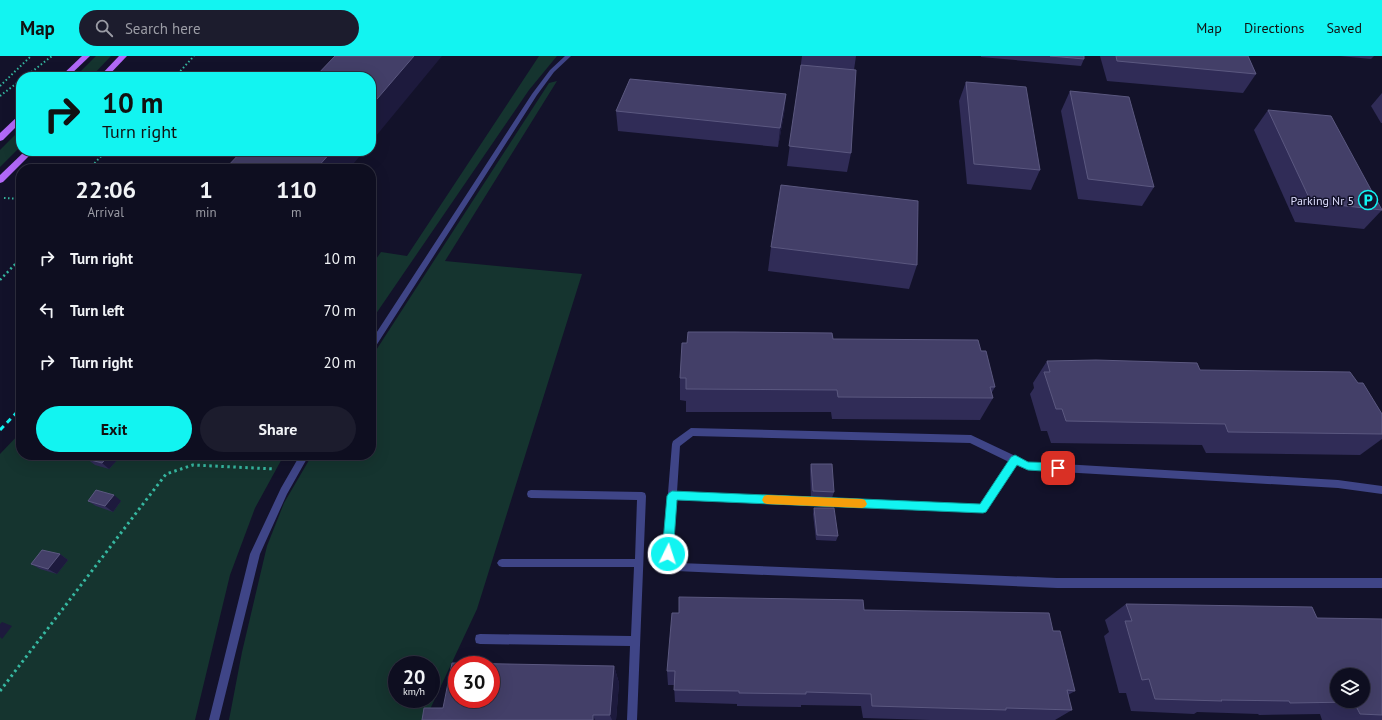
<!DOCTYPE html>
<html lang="en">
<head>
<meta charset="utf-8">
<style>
  :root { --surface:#0e0e20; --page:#1c1c2d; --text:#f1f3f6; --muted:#9b9ca5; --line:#2e2e3e; --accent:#12f4f1 }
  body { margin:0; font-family:"PT Sans",sans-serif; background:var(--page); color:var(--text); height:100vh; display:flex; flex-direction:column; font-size:15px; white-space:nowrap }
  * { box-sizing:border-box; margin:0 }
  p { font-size:13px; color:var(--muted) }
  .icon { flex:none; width:22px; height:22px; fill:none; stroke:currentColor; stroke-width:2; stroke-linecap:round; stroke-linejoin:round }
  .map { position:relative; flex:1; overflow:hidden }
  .details { position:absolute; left:16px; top:108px; width:360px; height:296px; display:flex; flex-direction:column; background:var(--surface); border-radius:16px; box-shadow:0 4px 16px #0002,0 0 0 1px var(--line) }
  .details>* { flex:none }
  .banner { position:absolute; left:16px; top:16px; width:360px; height:84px; border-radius:16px; box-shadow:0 4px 16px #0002,0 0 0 1px var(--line); background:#12f4f1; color:#111; overflow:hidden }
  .tools { position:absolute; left:1330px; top:612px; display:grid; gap:8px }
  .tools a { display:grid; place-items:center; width:40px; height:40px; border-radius:50%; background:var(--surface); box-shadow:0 4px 16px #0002,0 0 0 1px var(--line); font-size:20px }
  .speed { position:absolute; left:388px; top:600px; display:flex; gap:8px; font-size:20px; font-weight:700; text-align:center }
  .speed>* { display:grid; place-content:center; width:52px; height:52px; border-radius:50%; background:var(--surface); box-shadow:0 4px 16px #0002,0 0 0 1px var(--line); line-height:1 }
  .speed small { font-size:10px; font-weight:400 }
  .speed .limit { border:6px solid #d22; background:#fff; color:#111 }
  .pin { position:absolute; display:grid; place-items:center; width:34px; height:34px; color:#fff; margin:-17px; border-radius:8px; box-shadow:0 2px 6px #0006 }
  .me { position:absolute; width:44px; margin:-22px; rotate:4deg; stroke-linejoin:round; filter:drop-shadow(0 0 3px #0008) }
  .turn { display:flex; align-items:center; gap:14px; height:84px; padding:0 20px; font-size:18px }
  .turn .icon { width:52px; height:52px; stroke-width:2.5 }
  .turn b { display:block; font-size:28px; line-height:34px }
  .eta { display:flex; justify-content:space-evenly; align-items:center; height:68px; text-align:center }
  .eta b { font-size:24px; font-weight:700; line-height:28px }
  .cta { display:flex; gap:8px; margin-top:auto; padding:8px 20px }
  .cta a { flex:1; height:46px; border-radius:24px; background:var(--accent); color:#111; font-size:16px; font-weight:700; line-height:46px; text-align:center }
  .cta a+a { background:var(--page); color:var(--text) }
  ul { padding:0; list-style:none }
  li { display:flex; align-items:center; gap:12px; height:52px; padding:0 20px }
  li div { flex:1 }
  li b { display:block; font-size:15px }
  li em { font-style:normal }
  header { display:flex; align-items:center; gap:24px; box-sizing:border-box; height:56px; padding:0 20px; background:var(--accent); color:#111 }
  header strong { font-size:19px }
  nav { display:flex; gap:22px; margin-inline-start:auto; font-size:14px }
  .search { width:280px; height:36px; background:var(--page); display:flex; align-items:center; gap:10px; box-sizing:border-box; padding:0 14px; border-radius:22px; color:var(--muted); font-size:15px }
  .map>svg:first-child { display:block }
  .green { fill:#15342f; fill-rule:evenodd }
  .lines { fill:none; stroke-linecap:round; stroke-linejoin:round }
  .path-far2 { stroke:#36b8a1; stroke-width:2; stroke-dasharray:1.5 2.5; stroke-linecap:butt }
  .path-far1 { stroke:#36b8a1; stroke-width:2.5; stroke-dasharray:2 3; stroke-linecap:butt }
  .path { stroke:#36b8a1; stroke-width:3; stroke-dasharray:2.5 3.5; stroke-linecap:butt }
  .service { fill:#3f4587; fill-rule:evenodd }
  .minor { fill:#3f4587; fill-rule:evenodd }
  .primary { fill:#b269f8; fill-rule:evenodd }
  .rail { stroke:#12f4f1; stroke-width:3; stroke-dasharray:5.5 4.5; stroke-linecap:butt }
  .wall { fill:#302c57 }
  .shaded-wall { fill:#1d1a3d }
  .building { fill:#433f68; stroke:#5b5880; fill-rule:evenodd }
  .route { fill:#12f4f1; stroke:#0c9f9d }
  .slow { fill:#f59e0b }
  .labels { text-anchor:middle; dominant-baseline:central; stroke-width:3; stroke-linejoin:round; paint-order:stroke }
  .poi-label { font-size:12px; fill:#ddddfd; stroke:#13122a; text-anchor:end }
</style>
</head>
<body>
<header>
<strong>Map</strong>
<div class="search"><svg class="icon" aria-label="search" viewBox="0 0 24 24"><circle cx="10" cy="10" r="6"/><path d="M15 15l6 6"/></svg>Search here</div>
<nav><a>Map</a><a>Directions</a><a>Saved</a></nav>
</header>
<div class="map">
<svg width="1382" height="664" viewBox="0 0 1382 664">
  <rect width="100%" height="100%" fill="#13122a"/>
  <g class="green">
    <polygon points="96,0 111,0 91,21 75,21"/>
    <polygon points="539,0 557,0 529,34 371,265 371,210 381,196 407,200"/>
    <path d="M557,25L445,205L582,218L477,553L425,664H229L242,596L267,490L284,447L312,399H371V302L549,27ZM397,609H431V643H397Z"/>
    <polygon points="21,73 21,90 0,111 0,94"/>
    <polygon points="21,376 21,399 284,399 255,452 230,519 195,664 0,664 0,398"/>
  </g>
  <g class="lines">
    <g class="path-far2">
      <polyline points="25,21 52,0"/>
      <polyline points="175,21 194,0"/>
      <polyline points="0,30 31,0"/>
      <polyline points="0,40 21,24"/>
      <polyline points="89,113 106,95"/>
      <polyline points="4,142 21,143"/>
    </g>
    <polyline class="path-far1" points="0,224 21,202"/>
    <polyline class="path" points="0,635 166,418 193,409 275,413"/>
    <g class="service">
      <polygon points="565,0 571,0 554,16 537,39 374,293 371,294 371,285 532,38 550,14"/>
      <polygon points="300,399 309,399 287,438 260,498 219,664 209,664 250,498 281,432"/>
    </g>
    <g class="minor">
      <path d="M691,372L971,379L1028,406L1338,424L1382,430V438L1338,432L1027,414L1016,409L986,456L983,457L676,444L673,497L679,507L1057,522H1382V532H1057L676,515L673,514L663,498L672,388L673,385ZM693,380L970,387L1009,406L981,449L677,436L680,390Z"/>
      <polygon points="531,434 642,436 645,437 646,440 637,664 627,664 630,590 480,588 476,587 475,583 476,579 480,578 631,580 634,511 502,511 499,510 497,507 499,504 502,503 635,503 637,444 531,442 528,441 527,438 528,435"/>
    </g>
    <g class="primary">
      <polygon points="82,0 90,0 68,21 60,21"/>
      <polygon points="119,0 127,0 107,21 99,21"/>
      <polygon points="18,60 21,60 21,66 3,84 0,85 0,77"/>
      <polygon points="25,95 34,95 3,126 0,127 0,119"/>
    </g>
    <polyline class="rail" points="0,374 21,352"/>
  </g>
  <g class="wall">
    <polygon points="802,0 856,0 854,14 851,97 847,116 787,110"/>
    <polygon points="981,0 1084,0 1084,3 1081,10 981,1"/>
    <polygon points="1100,0 1248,0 1256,18 1243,37 1107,25"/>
    <polygon points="1340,0 1374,0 1371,3"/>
    <polygon points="966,26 1040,114 1031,134 967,128 959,45"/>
    <polygon points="1070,35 1154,131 1142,150 1078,143 1061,55"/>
    <polygon points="1382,37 1382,67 1381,67 1371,50"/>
    <polygon points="786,38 784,58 778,91 618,75 616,55"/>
    <polygon points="1268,54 1382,153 1382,154 1364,173 1295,166 1254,74"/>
    <polygon points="771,191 917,209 909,233 768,215"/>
    <polygon points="833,283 981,295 995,331 991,338 993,342 980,364 832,363 831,356 686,356 686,345 680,344 680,322 687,287"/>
    <polygon points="1047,305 1200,314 1358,327 1382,358 1382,383 1360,399 1206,397 1202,389 1051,387 1047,375 1041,375 1030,338 1034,332 1033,327"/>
    <polygon points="119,402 109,413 95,409 87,403"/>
    <polygon points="811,408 834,436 832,442 811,441 810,413"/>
    <polygon points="88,445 121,445 113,456 96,450"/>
    <polygon points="814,452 838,480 836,485 816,484 813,458"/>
    <polygon points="60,498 68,504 57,518 40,513 31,508"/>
    <polygon points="1126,548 1317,562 1382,563 1382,664 1322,664 1320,658 1259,659 1258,658 1197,656 1194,658 1131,655 1126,637 1119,637 1104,580 1109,576 1105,564"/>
    <polygon points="1053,575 1075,635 1068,639 1072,654 1055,664 930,664 863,662 861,650 801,649 801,651 737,650 737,648 675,646 674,629 668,629 667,615"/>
    <polygon points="614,610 619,627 616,664 422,664 443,652"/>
  </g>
  <g class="shaded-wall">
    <polygon points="414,0 442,0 371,86 371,50"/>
    <polygon points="786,38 784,58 778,91 780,72"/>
    <polygon points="332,95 364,95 349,113 316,113"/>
    <polygon points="109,399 115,399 119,402 109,413 102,407"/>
    <polygon points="114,439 121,445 113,456 105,450"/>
    <polygon points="60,498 68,504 57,518 48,513"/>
    <polygon points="2,566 12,570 2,583 0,581 0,568"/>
    <polygon points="614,610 619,627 616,664 612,664 610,659"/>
    <polygon points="593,659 595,664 593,664"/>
  </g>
  <g class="building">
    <polygon points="335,0 414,0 371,50 371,21 315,21"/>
    <polygon points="1050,0 1084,0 1084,3"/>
    <polygon points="1116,0 1248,0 1256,18 1117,5"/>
    <polygon points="801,9 856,14 851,97 789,90"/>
    <polygon points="630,23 786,38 780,72 616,55"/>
    <polygon points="966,26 1026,31 1040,114 974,108"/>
    <polygon points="1070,35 1129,41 1154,131 1088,123"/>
    <polygon points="1268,54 1331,60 1382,154 1311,146"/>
    <polygon points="242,95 332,95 316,113 225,113"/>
    <polygon points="781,129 918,145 917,209 771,191"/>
    <polygon points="688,276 735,276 832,277 833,283 978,284 981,295 986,295 995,331 990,331 993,342 838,341 837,334 686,333 686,322 680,322 682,287 687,287"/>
    <polygon points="1096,304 1197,307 1200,314 1350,316 1358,327 1363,327 1382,358 1382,378 1228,376 1225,368 1066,365 1062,353 1056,353 1044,316 1050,316 1047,305"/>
    <polygon points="91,399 109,399 102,407 87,403"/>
    <polygon points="811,408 832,408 834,436 813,435"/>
    <polygon points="96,434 114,439 105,450 88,445"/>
    <polygon points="814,452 834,452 838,480 817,479"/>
    <polygon points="42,494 60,498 48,513 31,508"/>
    <polygon points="679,541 863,544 864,554 1049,557 1053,575 1060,575 1075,635 1067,634 1072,654 1006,652 1006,654 872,650 871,638 806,636 806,638 739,637 739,635 674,634 675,615 667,615 672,557 679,557"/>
    <path d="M1126,548L1312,551L1317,562L1382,563V659L1360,658L1354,646L1290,647L1289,645L1221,644L1222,645L1155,643L1149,623L1142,624L1125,565H1132ZM1337,619H1363V645H1337Z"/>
    <path d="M452,607L614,610L610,659H593V664H422L424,652H443ZM457,609H491V643H457Z"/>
  </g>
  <polygon class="route" points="1015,399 1028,406 1058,407 1062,408 1063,412 1062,415 1058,416 1028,414 1017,409 986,456 983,457 677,444 673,498 671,501 668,503 664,501 662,498 667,440 669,437 672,435 980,448 1011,401"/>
  <polygon class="slow" points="767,439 862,443 865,444 867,448 865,451 862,452 767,448 764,447 762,444 764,440"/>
  <defs>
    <g id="parking-ring" transform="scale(1)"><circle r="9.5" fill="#13122a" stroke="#12f4f1" stroke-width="1.5"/><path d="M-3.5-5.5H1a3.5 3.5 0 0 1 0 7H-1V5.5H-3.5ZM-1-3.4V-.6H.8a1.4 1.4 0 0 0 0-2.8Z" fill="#12f4f1"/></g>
  </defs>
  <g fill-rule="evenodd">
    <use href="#parking-ring" x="1368" y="144"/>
  </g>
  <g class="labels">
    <g class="poi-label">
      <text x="1354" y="144">Parking Nr 5</text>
    </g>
  </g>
</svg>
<div class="tools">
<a><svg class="icon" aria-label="layers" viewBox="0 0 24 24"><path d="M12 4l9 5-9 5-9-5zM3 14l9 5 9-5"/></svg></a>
</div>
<div class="speed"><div>20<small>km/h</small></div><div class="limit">30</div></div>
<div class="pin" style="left:1058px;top:412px;background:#d93025"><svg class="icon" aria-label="arrive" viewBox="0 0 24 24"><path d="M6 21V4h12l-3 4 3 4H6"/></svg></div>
<svg class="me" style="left:668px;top:498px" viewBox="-20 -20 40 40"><circle r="17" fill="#12f4f1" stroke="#fff" stroke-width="3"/><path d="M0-11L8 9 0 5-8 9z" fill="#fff"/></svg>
<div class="banner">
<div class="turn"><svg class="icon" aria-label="right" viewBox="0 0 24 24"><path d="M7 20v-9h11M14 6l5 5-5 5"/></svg><div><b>10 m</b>Turn right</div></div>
</div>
<section class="details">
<div class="eta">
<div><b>22:06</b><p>Arrival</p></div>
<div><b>1</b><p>min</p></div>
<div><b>110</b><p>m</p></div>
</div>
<ul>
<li><svg class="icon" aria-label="right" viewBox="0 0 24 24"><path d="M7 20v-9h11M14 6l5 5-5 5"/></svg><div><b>Turn right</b></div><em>10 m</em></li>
<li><svg class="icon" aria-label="left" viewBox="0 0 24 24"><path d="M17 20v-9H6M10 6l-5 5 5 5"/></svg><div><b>Turn left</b></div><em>70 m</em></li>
<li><svg class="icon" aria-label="right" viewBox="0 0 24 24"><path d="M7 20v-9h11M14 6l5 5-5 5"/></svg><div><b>Turn right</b></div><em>20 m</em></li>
</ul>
<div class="cta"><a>Exit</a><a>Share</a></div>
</section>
</div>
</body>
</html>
